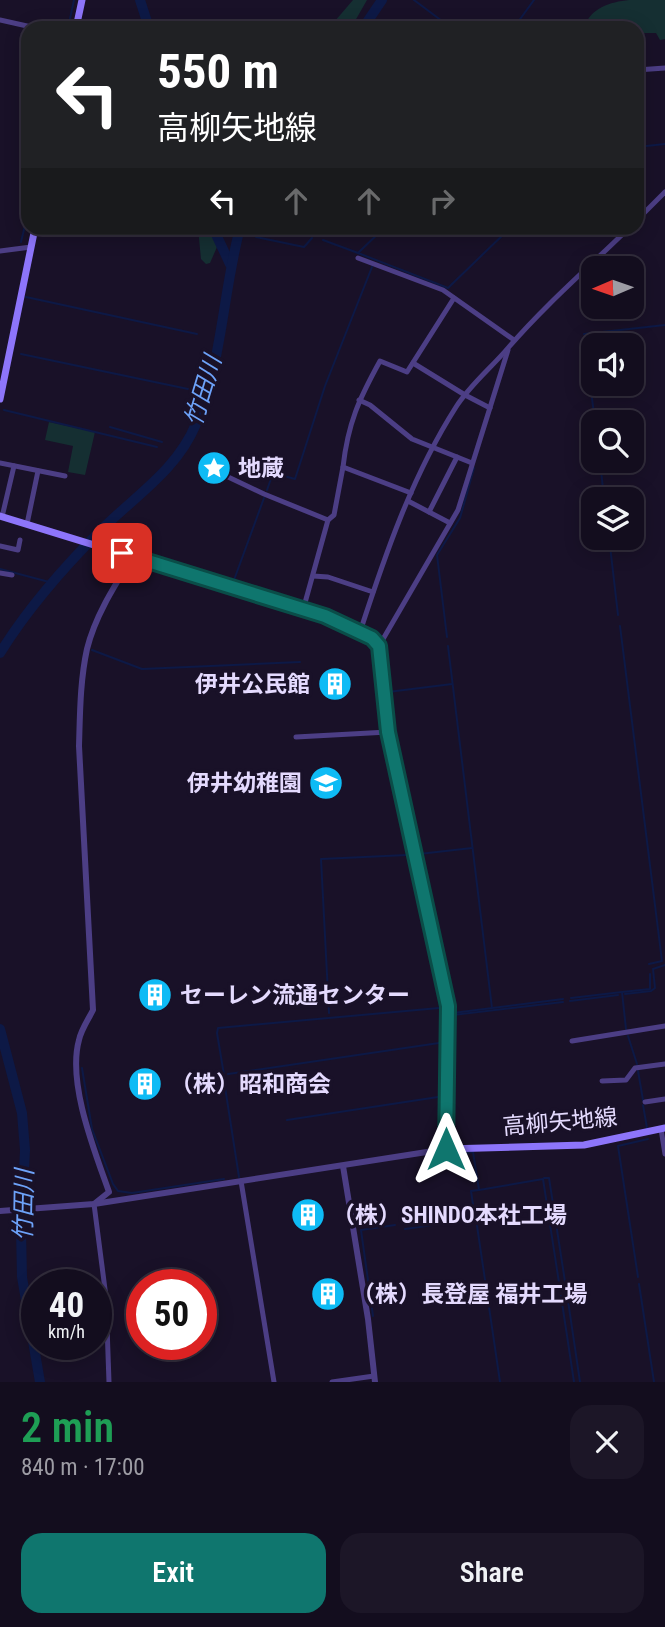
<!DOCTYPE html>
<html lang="en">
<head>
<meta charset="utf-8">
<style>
  :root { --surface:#130d1e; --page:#1c1627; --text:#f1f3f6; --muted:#9d9ca4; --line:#322d3c; --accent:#0f766e }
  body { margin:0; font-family:"Roboto Condensed","Noto Sans JP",sans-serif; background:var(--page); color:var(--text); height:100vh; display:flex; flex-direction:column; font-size:26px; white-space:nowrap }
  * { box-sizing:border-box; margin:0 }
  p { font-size:23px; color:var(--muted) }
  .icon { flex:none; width:38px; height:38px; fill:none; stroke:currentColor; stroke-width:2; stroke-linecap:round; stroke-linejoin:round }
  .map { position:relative; height:1382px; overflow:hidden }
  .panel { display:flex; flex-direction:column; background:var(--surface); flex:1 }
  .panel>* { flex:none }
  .hud { position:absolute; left:21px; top:21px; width:623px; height:214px; border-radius:21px; box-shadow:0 4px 18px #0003,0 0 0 2px var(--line); background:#202124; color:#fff; overflow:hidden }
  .needle { width:46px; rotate:268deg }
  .tools { position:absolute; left:581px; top:256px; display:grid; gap:14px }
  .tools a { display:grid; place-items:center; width:63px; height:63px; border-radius:14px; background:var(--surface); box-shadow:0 4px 18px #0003,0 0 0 2px var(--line); font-size:35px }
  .speed { position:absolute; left:21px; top:1269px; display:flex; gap:14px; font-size:35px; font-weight:700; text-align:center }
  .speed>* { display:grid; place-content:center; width:91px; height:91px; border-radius:50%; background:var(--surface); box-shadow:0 4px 18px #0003,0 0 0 2px var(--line); line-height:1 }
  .speed small { font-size:18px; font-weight:400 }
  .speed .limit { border:10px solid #d22; background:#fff; color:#111 }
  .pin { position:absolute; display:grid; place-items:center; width:60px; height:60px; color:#fff; margin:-30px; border-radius:14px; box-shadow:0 4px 10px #0006 }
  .me { position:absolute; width:77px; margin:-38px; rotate:0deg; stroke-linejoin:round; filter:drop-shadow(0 0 5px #0008) }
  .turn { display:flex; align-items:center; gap:24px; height:147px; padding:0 21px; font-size:32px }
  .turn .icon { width:91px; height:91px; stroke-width:2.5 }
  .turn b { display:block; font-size:49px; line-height:60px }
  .lanes { display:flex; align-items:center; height:66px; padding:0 21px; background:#0003; justify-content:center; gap:35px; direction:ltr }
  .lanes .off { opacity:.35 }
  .round { display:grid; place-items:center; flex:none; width:74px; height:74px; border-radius:21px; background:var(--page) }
  .headline { display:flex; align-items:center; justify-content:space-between; height:119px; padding:0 21px }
  h1 { font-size:42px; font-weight:600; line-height:52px; color:#1e9e55 }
  .primary-button { display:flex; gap:14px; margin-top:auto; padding:14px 21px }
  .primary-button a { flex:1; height:80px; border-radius:21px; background:var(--accent); color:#fff; font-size:28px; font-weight:600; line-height:80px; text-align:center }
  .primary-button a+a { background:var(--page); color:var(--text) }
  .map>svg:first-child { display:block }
  .green { fill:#152f32 }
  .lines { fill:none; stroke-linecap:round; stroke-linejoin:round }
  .stream { stroke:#0d1946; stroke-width:2 }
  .river { stroke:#0d1946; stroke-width:10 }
  .minor { stroke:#4c3e85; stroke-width:5 }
  .tertiary { stroke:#4c3e85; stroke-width:6 }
  .secondary { stroke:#8d75fa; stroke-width:7 }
  .route-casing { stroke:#0a4d48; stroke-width:18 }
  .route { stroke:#0f766e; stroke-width:12 }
  .labels { text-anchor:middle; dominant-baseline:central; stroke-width:7; stroke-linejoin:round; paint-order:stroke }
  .poi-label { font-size:23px; font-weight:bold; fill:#e4dafe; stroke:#191128; text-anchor:start }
  .street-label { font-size:23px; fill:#e4dafe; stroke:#191128 }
  .water-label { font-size:24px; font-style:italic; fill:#6da2f9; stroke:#191128 }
</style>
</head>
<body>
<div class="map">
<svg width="665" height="1382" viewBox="0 0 665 1382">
  <rect width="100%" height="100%" fill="#191128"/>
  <g class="green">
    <polygon points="353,0 367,0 351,28 329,28"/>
    <path d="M629,0H665V39L660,40L656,33H637V28H584C590,8 610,2 629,0Z"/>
    <polygon points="198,228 209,228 217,247 210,263 206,264 201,259"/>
    <polygon points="49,422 95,432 85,475 68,472 73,446 45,440"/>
  </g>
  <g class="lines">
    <g class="stream">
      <polyline points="414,0 446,24"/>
      <polyline points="518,22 534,0"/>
      <polyline points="68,28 74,0"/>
      <polyline points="637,147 665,144"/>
      <polyline points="256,237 304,247 312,238"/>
      <polyline points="323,240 358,253 384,228"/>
      <polyline points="21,242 28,213"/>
      <polyline points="358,253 448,288 510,228"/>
      <polyline points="26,297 197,334"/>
      <polyline points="584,334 665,325"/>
      <polyline points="585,343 595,422"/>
      <polyline points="21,354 188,389"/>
      <polyline points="4,410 157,447"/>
      <polyline points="110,427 162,442"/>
      <polyline points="600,460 604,499"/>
      <polyline points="267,490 273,473 295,479 325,386 372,267"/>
      <polyline points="609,537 618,615"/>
      <polyline points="0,569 53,583"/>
      <polyline points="234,580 264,498"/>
      <polyline points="620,626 662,961 649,964"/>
      <polyline points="447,637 437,555 460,518 474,468"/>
      <polyline points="448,646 492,1008"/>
      <polyline points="92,650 142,669 300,662"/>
      <polyline points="388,692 452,684"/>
      <polyline points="419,854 472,848"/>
      <polyline points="625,994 651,991 655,988 653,969 665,965"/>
      <polyline points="571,998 622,992"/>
      <polyline points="570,1001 618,995"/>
      <polyline points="329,1013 321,859 407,855"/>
      <polyline points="453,1015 563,1002"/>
      <polyline points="626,1029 622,992 650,989 650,974"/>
      <polyline points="628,1036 637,1064"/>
      <polyline points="452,1052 453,1013 563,999"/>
      <polyline points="82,1068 92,1129 113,1184 118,1191 132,1193 224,1179"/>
      <polyline points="638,1071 643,1100"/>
      <polyline points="223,1074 239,1177"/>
      <polyline points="228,1074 439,1043"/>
      <polyline points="224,1075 217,1033 218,1028 439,1008"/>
      <polyline points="643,1105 647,1128"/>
      <polyline points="287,1120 438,1097"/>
      <polyline points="450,1132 451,1066"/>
      <polyline points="431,1158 473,1152 479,1190 471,1191 475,1218"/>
      <polyline points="544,1178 549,1178 566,1288"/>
      <polyline points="479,1190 543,1179 560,1289"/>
      <polyline points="405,1229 476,1219 488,1300"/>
      <polyline points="638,1277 618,1146 648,1139"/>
      <polyline points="639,1284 654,1382"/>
      <polyline points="567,1294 580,1382"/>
      <polyline points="561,1296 574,1382"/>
      <polyline points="489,1307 500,1382"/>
      <polyline points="373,1316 361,1230 395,1225"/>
    </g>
    <g class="river">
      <polyline points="140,0 149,28"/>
      <polyline points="363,28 382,0"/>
      <polyline points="213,228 230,264"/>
      <path d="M0,653C28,608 64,567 101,530C135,496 177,470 196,424C222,364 223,291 240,228"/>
      <polyline points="0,1029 22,1113 25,1150 21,1230 22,1277 40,1382"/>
    </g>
    <g class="minor">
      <polyline points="0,20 36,28"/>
      <polyline points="637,70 665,68"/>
      <polyline points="637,220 665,192"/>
      <polyline points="0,251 31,247"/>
      <polyline points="358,258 443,290 514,340"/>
      <polyline points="413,363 465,395 490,408"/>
      <polyline points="359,400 370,405 412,439 472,463"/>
      <polyline points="0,463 65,476"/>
      <polyline points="203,465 264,494 328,520 303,610"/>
      <path d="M343,467C348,423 359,399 380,361L407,372L454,298"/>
      <polyline points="408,501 450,523"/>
      <polyline points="429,512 457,457"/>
      <polyline points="2,517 14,466"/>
      <polyline points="328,520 334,515 343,467 411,493"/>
      <polyline points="27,524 38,471"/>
      <polyline points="0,546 18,550 20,540"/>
      <polyline points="0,573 12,575"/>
      <polyline points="313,576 328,577 373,592"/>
      <path d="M360,632C385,555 412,476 456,407C470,385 491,368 508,348C545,305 589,267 629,228"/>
      <polyline points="379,646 458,510 508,350"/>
      <polyline points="296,737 388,732"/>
      <polyline points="572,1041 665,1026"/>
      <polyline points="602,1081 626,1080 635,1068 665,1064"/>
      <polyline points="645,1102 665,1099"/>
      <polyline points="661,1129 665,1154"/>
      <polyline points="241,1181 274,1382"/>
      <polyline points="94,1204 106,1297 109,1382"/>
      <polyline points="332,1382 374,1376"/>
    </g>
    <g class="tertiary">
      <polyline points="343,1166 368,1319 375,1382"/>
      <path d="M94,1204L109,1192C95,1152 67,1083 79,1040C81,1030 88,1020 93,1010L79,746C80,714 80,681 87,649C95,616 115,585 133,556"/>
      <polyline points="0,1211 94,1204 446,1149"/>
    </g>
    <g class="secondary">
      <polyline points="76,28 82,0"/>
      <polyline points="0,399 35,228"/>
      <polyline points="0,516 325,616 372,638 379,646 388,732 448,1006 446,1149 584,1145 665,1128"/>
    </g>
  </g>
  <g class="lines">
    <g class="route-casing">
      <polyline id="route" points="122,553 325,616 372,638 379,646 388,732 448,1006 446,1149"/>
    </g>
    <use href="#route" class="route"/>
  </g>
  <defs>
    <g id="sight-disc" transform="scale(1.75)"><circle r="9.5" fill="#0ebbf5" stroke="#191128"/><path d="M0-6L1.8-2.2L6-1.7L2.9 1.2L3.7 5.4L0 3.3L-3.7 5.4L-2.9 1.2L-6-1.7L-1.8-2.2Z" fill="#fff"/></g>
    <g id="building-disc" transform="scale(1.75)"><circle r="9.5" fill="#0ebbf5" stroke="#191128"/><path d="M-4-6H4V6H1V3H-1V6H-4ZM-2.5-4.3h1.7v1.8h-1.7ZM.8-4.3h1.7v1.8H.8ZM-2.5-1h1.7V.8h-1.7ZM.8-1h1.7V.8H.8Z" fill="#fff"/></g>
    <g id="school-disc" transform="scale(1.75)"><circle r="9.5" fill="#0ebbf5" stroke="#191128"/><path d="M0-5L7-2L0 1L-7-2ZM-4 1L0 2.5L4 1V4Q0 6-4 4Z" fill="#fff"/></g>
  </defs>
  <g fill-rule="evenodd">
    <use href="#sight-disc" x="214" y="468"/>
    <use href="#building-disc" x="335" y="684"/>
    <use href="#school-disc" x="326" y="783"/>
    <use href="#building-disc" x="155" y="995"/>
    <use href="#building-disc" x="145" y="1084"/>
    <use href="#building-disc" x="308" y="1215"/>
    <use href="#building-disc" x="328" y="1294"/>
  </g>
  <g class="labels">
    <g class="poi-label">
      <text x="238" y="468">地蔵</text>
      <text x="310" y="684" text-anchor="end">伊井公民館</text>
      <text x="302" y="783" text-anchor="end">伊井幼稚園</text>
      <text x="180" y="995">セーレン流通センター</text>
      <text x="170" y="1084">（株）昭和商会</text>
      <text x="332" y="1215">（株）SHINDO本社工場</text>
      <text x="352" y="1294">（株）長登屋 福井工場</text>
    </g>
    <g class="street-label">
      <text transform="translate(560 1122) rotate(-5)">高柳矢地線</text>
    </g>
    <g class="water-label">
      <text transform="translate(203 391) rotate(-73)">竹田川</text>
      <text transform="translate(24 1205) rotate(-89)">竹田川</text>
    </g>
  </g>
</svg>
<div class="tools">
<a><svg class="needle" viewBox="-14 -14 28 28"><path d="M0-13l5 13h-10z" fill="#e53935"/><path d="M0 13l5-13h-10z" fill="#9d9ca4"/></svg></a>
<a><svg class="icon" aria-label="sound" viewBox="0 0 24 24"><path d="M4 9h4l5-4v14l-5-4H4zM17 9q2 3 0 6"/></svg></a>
<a><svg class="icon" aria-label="search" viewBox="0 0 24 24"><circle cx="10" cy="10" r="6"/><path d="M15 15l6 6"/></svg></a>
<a><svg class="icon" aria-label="layers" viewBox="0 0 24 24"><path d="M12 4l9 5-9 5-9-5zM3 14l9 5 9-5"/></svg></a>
</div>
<div class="speed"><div>40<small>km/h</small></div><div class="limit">50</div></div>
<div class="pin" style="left:122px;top:553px;background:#d93025"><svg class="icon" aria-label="arrive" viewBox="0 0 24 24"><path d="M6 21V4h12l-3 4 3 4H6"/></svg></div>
<svg class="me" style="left:446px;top:1149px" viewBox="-20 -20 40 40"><path d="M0-17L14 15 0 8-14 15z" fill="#0f766e" stroke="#fff" stroke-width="4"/></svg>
<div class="hud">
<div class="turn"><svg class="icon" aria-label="left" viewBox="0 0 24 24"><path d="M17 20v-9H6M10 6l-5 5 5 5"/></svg><div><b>550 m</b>高柳矢地線</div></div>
<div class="lanes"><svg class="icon" aria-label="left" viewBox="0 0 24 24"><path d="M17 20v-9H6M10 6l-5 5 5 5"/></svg><svg class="icon off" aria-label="ahead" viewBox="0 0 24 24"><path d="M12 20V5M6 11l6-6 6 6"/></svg><svg class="icon off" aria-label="ahead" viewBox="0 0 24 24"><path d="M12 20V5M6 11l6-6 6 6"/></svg><svg class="icon off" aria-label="right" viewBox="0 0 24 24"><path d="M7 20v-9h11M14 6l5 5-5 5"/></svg></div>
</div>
</div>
<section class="panel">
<div class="headline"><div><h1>2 min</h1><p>840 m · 17:00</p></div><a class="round"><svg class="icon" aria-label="close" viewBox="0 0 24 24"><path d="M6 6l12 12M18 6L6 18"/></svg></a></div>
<div class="primary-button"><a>Exit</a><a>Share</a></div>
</section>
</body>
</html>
